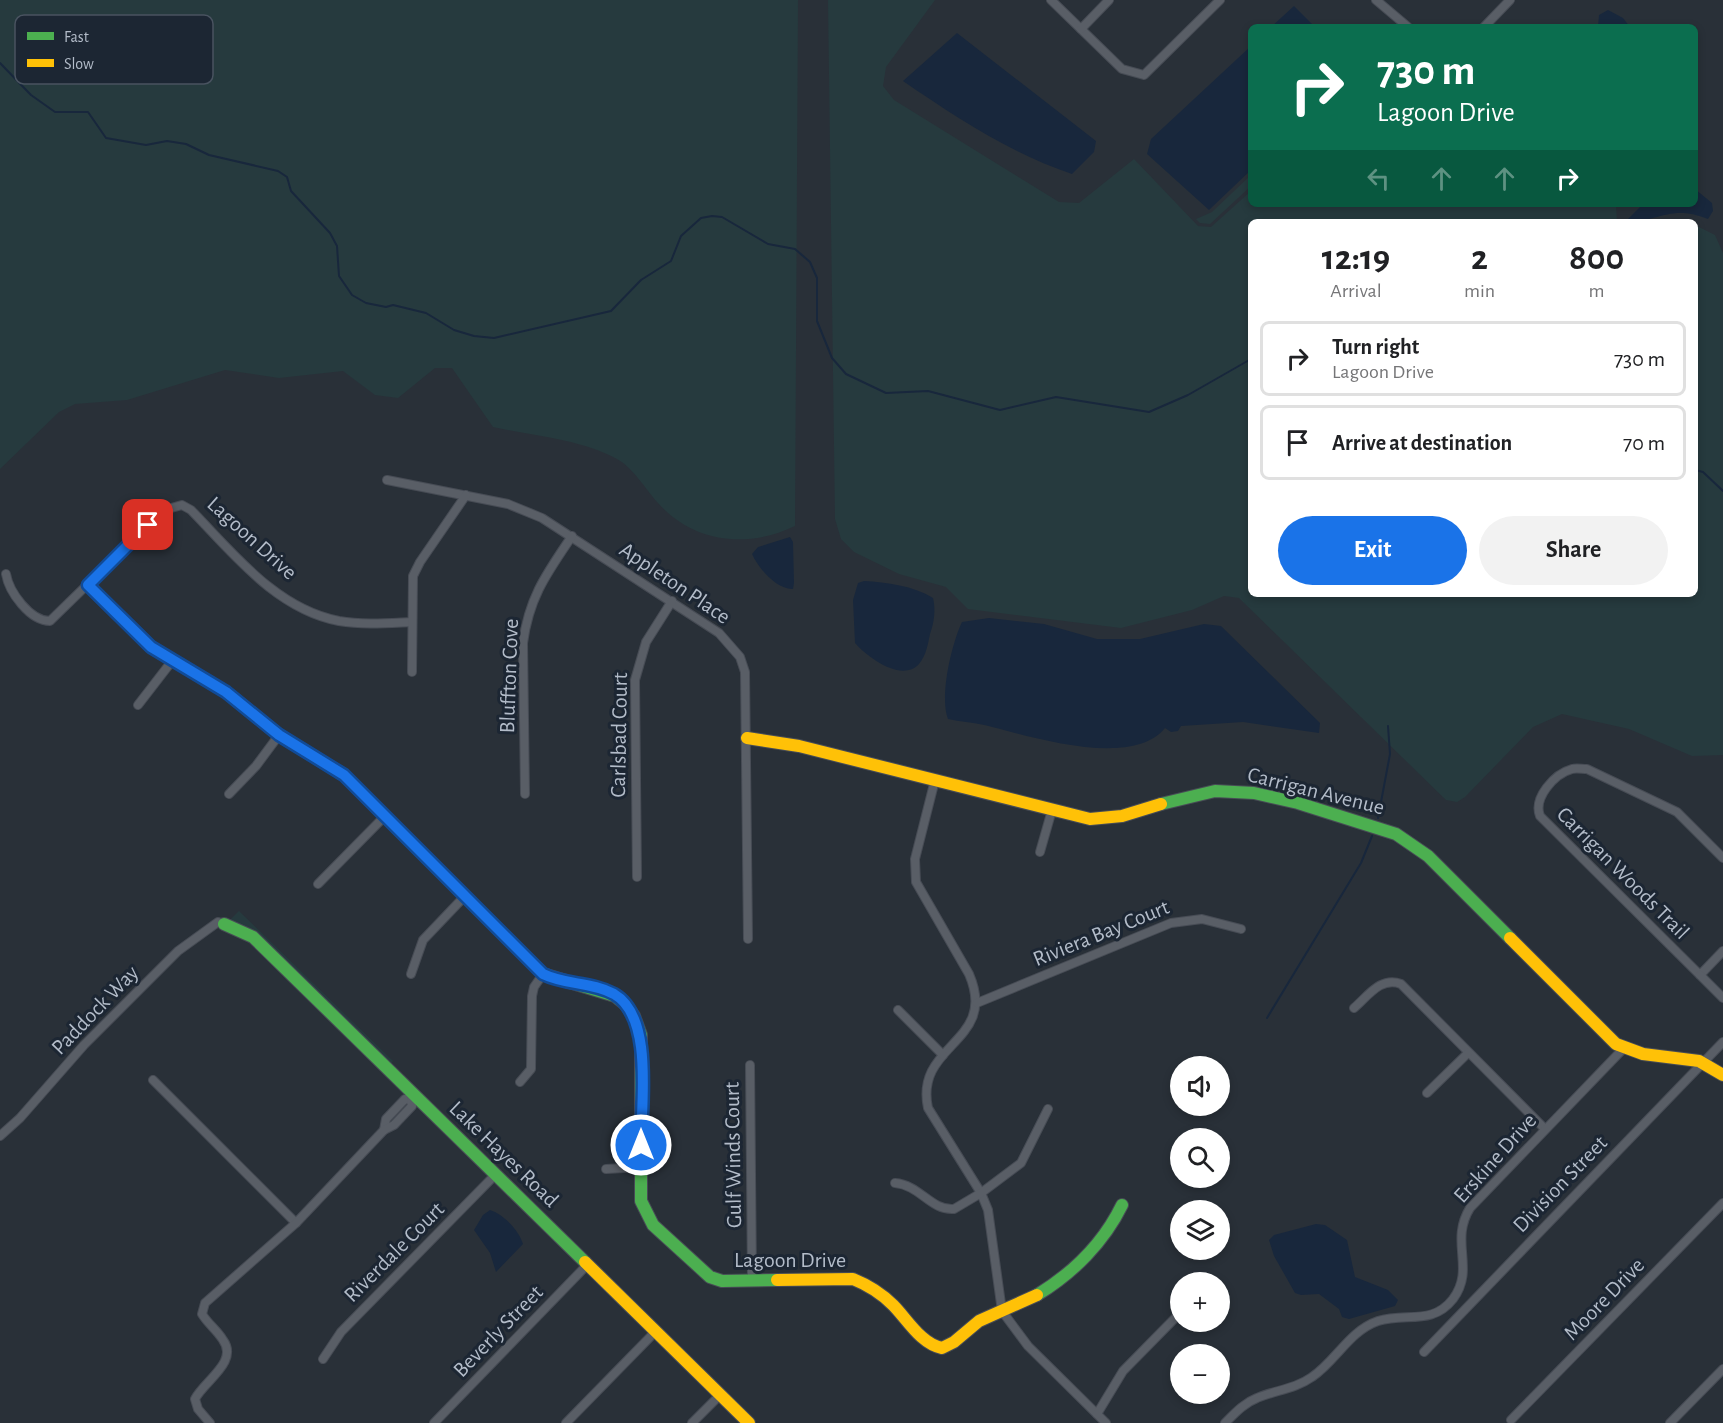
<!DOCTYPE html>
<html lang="en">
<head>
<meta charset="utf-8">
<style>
  :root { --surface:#fff; --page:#f2f2f2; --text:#202124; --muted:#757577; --line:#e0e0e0; --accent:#1a73e8 }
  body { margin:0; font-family:"Alegreya Sans",sans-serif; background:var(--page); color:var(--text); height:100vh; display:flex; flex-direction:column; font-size:22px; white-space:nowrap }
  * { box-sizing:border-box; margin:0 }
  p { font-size:20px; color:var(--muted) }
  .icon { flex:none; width:33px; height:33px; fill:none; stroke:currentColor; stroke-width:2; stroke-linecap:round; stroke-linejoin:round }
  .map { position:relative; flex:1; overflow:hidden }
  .sheet { position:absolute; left:1248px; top:219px; width:450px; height:378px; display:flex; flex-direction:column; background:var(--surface); border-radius:9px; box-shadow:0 3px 9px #0003 }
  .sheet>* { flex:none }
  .hud { position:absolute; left:1248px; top:24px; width:450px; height:183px; border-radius:9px; box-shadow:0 3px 9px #0003; background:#0b6e4f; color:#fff; overflow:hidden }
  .tools { position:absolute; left:1170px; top:1056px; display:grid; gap:12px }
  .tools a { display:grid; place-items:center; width:60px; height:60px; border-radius:50%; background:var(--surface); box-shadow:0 3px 9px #0003; font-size:30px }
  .pin { position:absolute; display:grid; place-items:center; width:51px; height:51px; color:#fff; margin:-26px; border-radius:12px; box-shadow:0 3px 9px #0006 }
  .me { position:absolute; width:66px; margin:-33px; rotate:0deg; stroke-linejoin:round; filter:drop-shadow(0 0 4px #0008) }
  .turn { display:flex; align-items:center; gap:21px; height:126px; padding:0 30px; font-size:27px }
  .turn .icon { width:78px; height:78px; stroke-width:2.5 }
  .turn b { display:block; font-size:42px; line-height:51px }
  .lanes { display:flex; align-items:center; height:57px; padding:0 30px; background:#0003; justify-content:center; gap:30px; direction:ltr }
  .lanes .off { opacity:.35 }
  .eta { display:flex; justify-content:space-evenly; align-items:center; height:102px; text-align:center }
  .eta b { font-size:36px; font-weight:700; line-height:42px }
  .primary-button { display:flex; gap:12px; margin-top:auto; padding:12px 30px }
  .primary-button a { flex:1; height:69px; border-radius:36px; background:var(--accent); color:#fff; font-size:24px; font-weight:700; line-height:69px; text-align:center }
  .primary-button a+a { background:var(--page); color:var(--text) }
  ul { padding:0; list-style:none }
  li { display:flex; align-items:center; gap:18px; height:75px; margin:0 12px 9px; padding:0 18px; border:3px solid var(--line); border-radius:9px }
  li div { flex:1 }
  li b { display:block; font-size:22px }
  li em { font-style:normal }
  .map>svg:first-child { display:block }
  .green { fill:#263a3e }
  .water { fill:#18273c }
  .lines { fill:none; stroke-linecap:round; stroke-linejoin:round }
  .stream { stroke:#18273c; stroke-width:2 }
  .street-casing { stroke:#474c55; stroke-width:10 }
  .fast-casing { stroke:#474c55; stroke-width:14 }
  .slow-casing { stroke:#474c55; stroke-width:14 }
  .street { stroke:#595e66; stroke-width:8 }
  .fast { stroke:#4caf50; stroke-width:12 }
  .slow { stroke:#ffc107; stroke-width:12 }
  .route-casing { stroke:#114b97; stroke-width:15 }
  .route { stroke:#1a73e8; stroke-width:10 }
  .labels { text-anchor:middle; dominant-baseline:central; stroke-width:6; stroke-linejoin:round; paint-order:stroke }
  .street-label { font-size:22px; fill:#b3bcc9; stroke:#1c2633 }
  .key { fill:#1c2633; stroke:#495360; stroke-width:1.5 }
  .key-label { font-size:16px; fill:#b3bcc9 }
</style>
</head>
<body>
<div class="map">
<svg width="1723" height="1423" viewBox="0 0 1723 1423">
  <rect width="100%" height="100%" fill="#293038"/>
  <g class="green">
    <path d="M0,0H798L795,526C747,549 693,543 657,502C646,489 632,467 617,459C580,439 533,436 493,427L452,368H435L398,398L375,395L343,371L279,378L225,370L127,400L75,404L59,412L0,469Z"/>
    <polygon points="828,0 935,0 886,67 883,86 894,100 1059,202 1079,203 1134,159 1198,226 1211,227 1251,191 1251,204 1616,204 1617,222 1251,222 1251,594 1695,594 1695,225 1715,235 1723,253 1723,755 1692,756 1629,729 1562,714 1533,727 1465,797 1457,802 1446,800 1239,598 1224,596 1192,610 1121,628 968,609 946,587 899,574 854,552 841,539 835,519"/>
    <polygon points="1251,175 1251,186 1210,224 1200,223 1196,219 1212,212"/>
    <polygon points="239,911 393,1061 390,1065 229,921"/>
  </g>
  <g class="water">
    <polygon points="1294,6 1315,27 1271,27"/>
    <polygon points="1608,10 1623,18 1630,27 1598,27 1599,15"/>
    <path d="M957,33L1096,141L1094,152L1072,174C1010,153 957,118 903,81Z"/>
    <polygon points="1251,46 1251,170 1209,210 1147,154 1151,139"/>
    <path d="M1695,189L1712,203L1713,211L1708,219C1670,204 1660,222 1625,222L1643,204H1695Z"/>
    <path d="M790,537L793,542L794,583L793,589C777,590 758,568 752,554L758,547Z"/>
    <path d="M864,581C886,582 914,586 933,598C936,610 934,623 930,634C928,644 926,656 919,664C902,683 867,657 855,643L853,600L858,583Z"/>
    <path d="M989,618L1044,624L1097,639H1140L1204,624L1221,626L1320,723L1319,733L1243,722L1181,726L1178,731L1171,732L1165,728C1131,770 1027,735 984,725C972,722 960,722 948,719C939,696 952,643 962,622Z"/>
    <path d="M490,1210C503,1214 519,1230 523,1244L496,1272L490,1253L474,1230L483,1215Z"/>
    <polygon points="1316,1224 1325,1225 1347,1240 1355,1277 1388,1290 1398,1300 1395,1306 1349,1319 1342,1317 1339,1309 1319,1294 1301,1295 1295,1293 1274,1256 1269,1240 1274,1235"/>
  </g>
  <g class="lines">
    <g class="stream">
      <polyline points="0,63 31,95 55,112 88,112 106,138 146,145 167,141 186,144 209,155 278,171 287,177 291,191 330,233 337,246 339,276 352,295 366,303 386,307 393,305 426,313 454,330 474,336 494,338 611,311 641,280 671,261 681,236 701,218 712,216 722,217 768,244 795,249 810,262 817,278 817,321 832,358 846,374 886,393 928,391 1000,410 1056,397 1149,412 1188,395 1251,359"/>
      <polyline points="1695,470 1703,472 1723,491"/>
      <polyline points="1378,818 1390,754 1388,726"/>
      <polyline points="1267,1018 1361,863 1372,836"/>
    </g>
    <g class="street-casing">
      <g id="street">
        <polyline points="1051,0 1122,69 1144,75 1220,0"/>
        <polyline points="1376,0 1408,27"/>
        <polyline points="1484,27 1510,0"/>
        <polyline points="1081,29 1109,0"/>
        <polyline points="387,480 508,504 542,518 719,633 740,657 745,672 748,939"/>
        <path d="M6,574C9,592 30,621 50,621L164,510L182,505L191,510C233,553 276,609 339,621C363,625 388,623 412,622"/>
        <polyline points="412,672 413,576 420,562 466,495"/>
        <polyline points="138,705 172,661"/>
        <path d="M935,780L915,859L916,882L969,974C999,1043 914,1043 928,1108L981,1193L988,1210L1002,1311L1028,1346L1106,1423"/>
        <polyline points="229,794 256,766 279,735"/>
        <path d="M525,794L523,643C529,597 547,573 572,536"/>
        <polyline points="1040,852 1052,810"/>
        <path d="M1723,858L1677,812L1587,769C1582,769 1576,768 1572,769C1554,774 1533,798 1540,816L1700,975L1723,951"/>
        <polyline points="637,877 635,680 646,642 672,601"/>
        <polyline points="318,884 385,816"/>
        <polyline points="411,974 423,940 464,897"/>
        <polyline points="1700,975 1723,998"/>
        <polyline points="977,1003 1171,923 1202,919 1241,929"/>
        <path d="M1354,1008C1368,996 1381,976 1401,984L1545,1129"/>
        <polyline points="898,1010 943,1055"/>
        <polyline points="750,1065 752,1280"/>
        <polyline points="153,1080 296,1223"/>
        <polyline points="520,1082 531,1069 532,996 534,987 543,974"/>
        <polyline points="1427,1093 1468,1053"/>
        <polyline points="384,1130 386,1119 405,1099 411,1100"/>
        <polyline points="0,1136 20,1118 84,1045 178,951 218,922 224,924"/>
        <polyline points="606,1169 641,1167"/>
        <path d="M895,1183C920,1185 931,1211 954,1209L981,1193L1021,1163L1048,1109"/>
        <polyline points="1424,1352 1723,1042"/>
        <polyline points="323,1359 341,1332 496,1174"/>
        <polyline points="1097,1414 1123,1371 1180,1313"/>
        <polyline points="1511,1420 1723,1203"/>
        <path d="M210,1423L198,1409L195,1399C204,1381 239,1362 223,1340C217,1330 208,1324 202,1314L205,1303L296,1223L384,1130L394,1125L412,1106L411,1100L415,1096"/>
        <polyline points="434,1423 588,1264"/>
        <polyline points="566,1423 656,1331"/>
        <polyline points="692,1423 720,1395"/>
        <path d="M1225,1423C1235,1413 1244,1403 1257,1398C1276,1390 1295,1389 1312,1377C1336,1361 1349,1331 1378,1321C1406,1312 1432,1326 1453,1299C1476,1268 1449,1242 1470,1208L1623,1049"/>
        <polyline points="1670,1423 1723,1369"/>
      </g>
    </g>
    <g class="fast-casing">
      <g id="fast">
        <polyline points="1161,804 1215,791 1254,793 1298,803 1396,834 1428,856 1510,938"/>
        <polyline points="427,858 543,974 615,996 625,1004 634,1016 641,1035 641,1201 653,1225 710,1277 722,1281 777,1280"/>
        <polyline points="224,924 253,937 585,1262"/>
        <path d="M1037,1295C1073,1273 1104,1242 1122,1205"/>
      </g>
    </g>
    <g class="slow-casing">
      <g id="slow">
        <polyline points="88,585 151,647 226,692 279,735 344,775 427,858"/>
        <polyline points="747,738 799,746 1090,819 1122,816 1161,804"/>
        <polyline points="1510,938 1616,1044 1643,1054 1699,1061 1723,1075"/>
        <polyline points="585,1262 749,1423"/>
        <path d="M777,1280L853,1279C868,1285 881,1293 893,1305C907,1319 921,1344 942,1348L954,1342L979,1321L1037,1295"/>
      </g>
    </g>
    <use href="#street" class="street"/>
    <use href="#fast" class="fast"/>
    <use href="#slow" class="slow"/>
  </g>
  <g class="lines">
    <g class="route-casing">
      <path id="route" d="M148,525L88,585L151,647L226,692L279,735L344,775L543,974C565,985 592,982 614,994C654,1017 641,1104 641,1145"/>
    </g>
    <use href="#route" class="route"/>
  </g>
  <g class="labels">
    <g class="street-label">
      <text transform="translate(252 538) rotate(42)">Lagoon Drive</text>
      <text transform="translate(675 583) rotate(34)">Appleton Place</text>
      <text transform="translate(509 676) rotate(-88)">Bluffton Cove</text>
      <text transform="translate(619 735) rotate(-89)">Carlsbad Court</text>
      <text transform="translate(1316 791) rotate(14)">Carrigan Avenue</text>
      <text transform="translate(1623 873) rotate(45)">Carrigan Woods Trail</text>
      <text transform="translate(1101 933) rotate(-22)">Riviera Bay Court</text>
      <text transform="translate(95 1010) rotate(-46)">Paddock Way</text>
      <text transform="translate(504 1154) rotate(44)">Lake Hayes Road</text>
      <text transform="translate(733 1155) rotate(-91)">Gulf Winds Court</text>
      <text transform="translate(1495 1158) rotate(-48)">Erskine Drive</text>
      <text transform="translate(1560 1184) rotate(-46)">Division Street</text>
      <text transform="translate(394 1252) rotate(-45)">Riverdale Court</text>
      <text x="790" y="1260">Lagoon Drive</text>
      <text transform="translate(1604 1299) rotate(-46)">Moore Drive</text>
      <text transform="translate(498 1331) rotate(-46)">Beverly Street</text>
    </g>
  </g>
  <rect x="15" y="15" width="198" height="69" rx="9" class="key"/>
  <rect x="27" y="32" width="27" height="8" fill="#4caf50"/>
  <rect x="27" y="59" width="27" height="8" fill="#ffc107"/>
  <g class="key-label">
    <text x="64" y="42">Fast</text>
    <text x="64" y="69">Slow</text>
  </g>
</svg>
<div class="tools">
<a><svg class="icon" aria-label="sound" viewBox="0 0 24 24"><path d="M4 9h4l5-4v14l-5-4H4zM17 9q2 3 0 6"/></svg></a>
<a><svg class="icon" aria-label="search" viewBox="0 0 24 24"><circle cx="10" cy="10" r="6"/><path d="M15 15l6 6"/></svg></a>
<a><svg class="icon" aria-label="layers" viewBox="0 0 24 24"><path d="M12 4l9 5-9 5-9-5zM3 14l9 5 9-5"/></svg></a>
<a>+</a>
<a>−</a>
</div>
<div class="pin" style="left:148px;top:525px;background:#d93025"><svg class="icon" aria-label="arrive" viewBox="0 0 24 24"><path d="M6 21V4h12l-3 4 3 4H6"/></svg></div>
<svg class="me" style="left:641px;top:1145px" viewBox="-20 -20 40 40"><circle r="17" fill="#1a73e8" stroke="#fff" stroke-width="3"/><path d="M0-11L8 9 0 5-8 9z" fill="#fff"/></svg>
<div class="hud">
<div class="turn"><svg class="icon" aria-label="right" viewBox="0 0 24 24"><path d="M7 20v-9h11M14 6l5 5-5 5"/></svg><div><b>730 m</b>Lagoon Drive</div></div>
<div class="lanes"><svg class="icon off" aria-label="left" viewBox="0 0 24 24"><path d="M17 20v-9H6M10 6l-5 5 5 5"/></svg><svg class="icon off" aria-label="ahead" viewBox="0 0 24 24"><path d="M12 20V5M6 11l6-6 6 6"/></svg><svg class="icon off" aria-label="ahead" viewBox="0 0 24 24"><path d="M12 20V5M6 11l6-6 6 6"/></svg><svg class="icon" aria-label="right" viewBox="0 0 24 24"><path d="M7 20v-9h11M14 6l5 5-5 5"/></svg></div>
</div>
<section class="sheet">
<div class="eta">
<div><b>12:19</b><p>Arrival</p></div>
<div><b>2</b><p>min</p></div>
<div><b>800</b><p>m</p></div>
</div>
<ul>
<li><svg class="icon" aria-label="right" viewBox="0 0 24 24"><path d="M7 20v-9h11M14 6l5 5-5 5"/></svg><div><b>Turn right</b><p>Lagoon Drive</p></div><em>730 m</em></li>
<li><svg class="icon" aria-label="arrive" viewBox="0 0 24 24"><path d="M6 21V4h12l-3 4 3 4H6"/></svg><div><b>Arrive at destination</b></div><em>70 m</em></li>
</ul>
<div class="primary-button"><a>Exit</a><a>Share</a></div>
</section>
</div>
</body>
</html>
